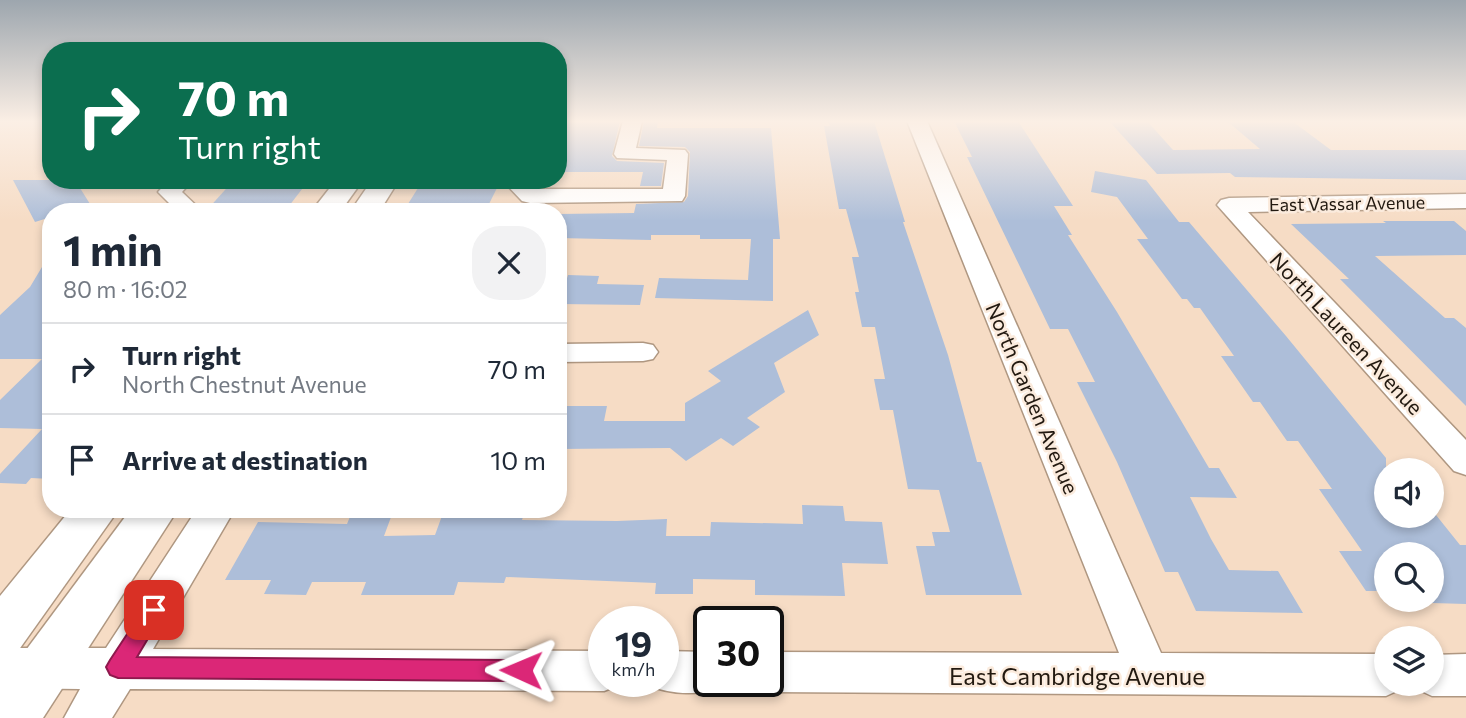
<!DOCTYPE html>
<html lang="en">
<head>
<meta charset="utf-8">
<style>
  :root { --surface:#fff; --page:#f2f2f3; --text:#1f2937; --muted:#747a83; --line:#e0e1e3 }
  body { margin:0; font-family:Commissioner,sans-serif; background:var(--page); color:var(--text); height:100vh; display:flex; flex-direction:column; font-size:26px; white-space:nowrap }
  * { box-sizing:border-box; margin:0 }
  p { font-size:23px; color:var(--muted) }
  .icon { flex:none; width:38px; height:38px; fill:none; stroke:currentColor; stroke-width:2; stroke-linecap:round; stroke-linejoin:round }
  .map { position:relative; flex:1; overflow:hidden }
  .side { position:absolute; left:42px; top:203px; width:525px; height:315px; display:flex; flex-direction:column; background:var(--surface); border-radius:28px; box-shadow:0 4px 10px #0003 }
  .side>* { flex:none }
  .hud { position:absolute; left:42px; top:42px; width:525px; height:147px; border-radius:28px; box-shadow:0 4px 10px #0003; background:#0b6e4f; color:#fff; overflow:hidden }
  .controls { position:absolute; left:1374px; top:458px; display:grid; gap:14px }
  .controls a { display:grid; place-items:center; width:70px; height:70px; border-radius:50%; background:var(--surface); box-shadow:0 4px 10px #0003; font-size:35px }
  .speed { position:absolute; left:588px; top:606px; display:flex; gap:14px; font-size:35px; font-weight:700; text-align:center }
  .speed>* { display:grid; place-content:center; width:91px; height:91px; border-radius:50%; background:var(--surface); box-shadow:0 4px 10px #0003; line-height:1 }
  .speed small { font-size:18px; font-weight:400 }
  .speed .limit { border:4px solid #111; border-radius:10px; background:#fff; color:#111 }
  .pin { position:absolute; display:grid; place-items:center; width:60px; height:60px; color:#fff; margin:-30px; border-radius:14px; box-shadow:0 4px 10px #0006 }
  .me { position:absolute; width:77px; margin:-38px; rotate:271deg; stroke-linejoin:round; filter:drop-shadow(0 0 5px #0008) }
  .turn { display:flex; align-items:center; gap:24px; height:147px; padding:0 21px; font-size:32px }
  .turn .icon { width:91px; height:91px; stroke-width:2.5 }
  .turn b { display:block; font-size:49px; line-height:60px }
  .round { display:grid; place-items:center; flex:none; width:74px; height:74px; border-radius:28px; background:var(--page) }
  .headline { display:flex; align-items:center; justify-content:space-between; height:119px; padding:0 21px }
  h1 { font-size:42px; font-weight:700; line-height:52px }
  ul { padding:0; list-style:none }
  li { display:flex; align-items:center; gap:21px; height:91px; padding:0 21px; border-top:2px solid var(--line) }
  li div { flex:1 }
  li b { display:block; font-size:26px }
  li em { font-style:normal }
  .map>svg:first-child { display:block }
  .building { fill:#adbed9 }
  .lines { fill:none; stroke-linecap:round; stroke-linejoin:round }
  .minor-casing { stroke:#af9781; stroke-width:3 }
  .major-casing { stroke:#af9781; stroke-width:3 }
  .minor { fill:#fff; fill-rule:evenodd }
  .major { fill:#fff; fill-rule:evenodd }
  .route { fill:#db2777; stroke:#8e194d; stroke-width:2 }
  .labels { text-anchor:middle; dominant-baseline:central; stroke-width:5; stroke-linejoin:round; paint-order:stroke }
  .far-street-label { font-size:18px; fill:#221910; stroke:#fbebdd }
  .street-label { font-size:21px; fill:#221910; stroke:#fbebdd }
  .near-street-label { font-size:24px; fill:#221910; stroke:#fbebdd }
</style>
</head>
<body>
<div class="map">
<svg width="1466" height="718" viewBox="0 0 1466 718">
  <rect width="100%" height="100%" fill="#f6dcc5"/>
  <g class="building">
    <polygon points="558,121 620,121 612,156 617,161 664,163 661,186 640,186 643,172 558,172"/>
    <polygon points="644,121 658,121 657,128 771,128 780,239 773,239 773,301 655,298 659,278 748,280 751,239 700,239 700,235 651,235 651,240 558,238 558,214 634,213 636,204 684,202 688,196 690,152 685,147 639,146"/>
    <polygon points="828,121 874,121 905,222 903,222 948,355 977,462 981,462 1022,595 926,595 916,546 935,546 932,532 950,532 939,490 908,489 893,410 880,410 874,379 885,379 875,327 862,327 855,292 859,292 852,257 859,257 846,209 839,209 824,126 830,126"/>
    <polygon points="954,121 1018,121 1073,206 1054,206 1072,235 1068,235 1117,312 1209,468 1219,468 1237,498 1190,497 1211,539 1229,570 1278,571 1303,613 1196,611 1178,572 1165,572 1117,462 1077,382 1095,382 1068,329 1050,329 967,157 972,157"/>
    <polygon points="1109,121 1147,121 1173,150 1260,149 1227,121 1292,121 1331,150 1466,150 1466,180 1235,177 1230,173 1157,174"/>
    <polygon points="1095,171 1146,180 1179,222 1189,222 1286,336 1386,458 1386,516 1432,516 1432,510 1460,545 1466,545 1466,604 1432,603 1432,555 1386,555 1386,591 1366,591 1339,551 1362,551 1319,489 1332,489 1298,441 1287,441 1260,402 1253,402 1221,356 1234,356 1200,308 1194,308 1187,299 1182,299 1137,239 1148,239 1117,197 1091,192"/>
    <polygon points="13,180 75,180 95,212 51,212 51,217 35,222"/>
    <polygon points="234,180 309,180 289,206 206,211"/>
    <polygon points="423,180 470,180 468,184 499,184 485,212 403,212"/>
    <polygon points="1383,221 1454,221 1466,231 1466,255 1375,256 1445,318 1454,318 1466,328 1466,406 1340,279 1349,279 1291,224 1386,223"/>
    <polygon points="51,252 51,479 31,478 26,484 0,483 0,474 42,429 0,428 0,400 42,359 0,359 0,315 30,287"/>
    <polygon points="568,275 599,276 597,284 644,285 640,305 559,304"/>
    <polygon points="808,310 819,335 774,363 785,392 747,418 760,427 733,446 721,438 686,461 670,448 558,449 558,406 607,406 604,421 685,421 685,403 721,381 708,371"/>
    <polygon points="802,505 843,506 845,521 882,522 888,564 842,563 845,596 755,595 755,580 693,579 693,594 655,594 656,583 506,577 504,583 458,582 454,595 361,595 366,582 312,582 306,595 264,594 271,580 225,580 258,522 347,524 353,509 394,509 384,536 435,535 443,513 524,514 522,520 617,521 667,519 666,536 710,536 711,522 803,524"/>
  </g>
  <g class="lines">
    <g class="minor-casing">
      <g id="minor">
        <polygon points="623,121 642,121 636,148 685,150 688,154 685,196 682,201 530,203 522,201 502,180 526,180 536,189 663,189 667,160 617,158 614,154"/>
        <polygon points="907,121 927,121 1161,653 1386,654 1386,684 1404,684 1401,689 1386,696 768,692 753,686 750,681 768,681 768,652 1119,653"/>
        <polygon points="169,180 193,180 182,192 203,212 178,212 158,192"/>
        <polygon points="1466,194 1466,208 1248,212 1466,440 1466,475 1454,471 1217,205 1221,200 1229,198"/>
        <polygon points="643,343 653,345 658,352 653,359 643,361 558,362 558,344"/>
        <polygon points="197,509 235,509 153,649 604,651 604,681 621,681 619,685 604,691 130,689 112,718 64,718 80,689 0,688 0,648 106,648"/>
        <path d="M663,651L709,652V681H727L724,686C701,696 671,695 648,685L646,681H663Z"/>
        <polygon points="1466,654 1466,696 1432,696 1417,689 1414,684 1432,684 1432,655"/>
      </g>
    </g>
    <g class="major-casing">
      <g id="major">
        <polygon points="336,180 363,180 340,212 311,212"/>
        <polygon points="372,180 399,180 379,212 350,212"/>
        <polygon points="71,509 119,509 18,651 0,658 0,596"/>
        <polygon points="131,509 178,509 43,718 0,718 0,685"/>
      </g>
    </g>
    <use href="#minor" class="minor"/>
    <use href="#major" class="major"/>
  </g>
  <linearGradient id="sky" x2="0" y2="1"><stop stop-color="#9da6ae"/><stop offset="0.55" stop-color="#fbefe5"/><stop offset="1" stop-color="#fbefe5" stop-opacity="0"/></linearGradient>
  <rect width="1466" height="221" fill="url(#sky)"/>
  <polygon class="route" points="154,601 162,604 165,610 137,657 521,660 529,663 532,670 529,678 521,681 118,678 110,675 106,667 110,660 147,604"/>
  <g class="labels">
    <g class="far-street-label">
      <text transform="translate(1347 203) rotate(-1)">East Vassar Avenue</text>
    </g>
    <g class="street-label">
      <text transform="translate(1347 333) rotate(47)">North Laureen Avenue</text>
      <text transform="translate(1033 398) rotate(67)">North Garden Avenue</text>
    </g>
    <g class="near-street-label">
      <text x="1077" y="675">East Cambridge Avenue</text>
    </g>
  </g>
</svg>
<div class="controls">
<a><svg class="icon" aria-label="sound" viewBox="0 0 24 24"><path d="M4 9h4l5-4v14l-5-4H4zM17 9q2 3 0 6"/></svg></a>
<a><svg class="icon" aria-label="search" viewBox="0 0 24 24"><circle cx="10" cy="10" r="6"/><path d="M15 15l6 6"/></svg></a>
<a><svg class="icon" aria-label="layers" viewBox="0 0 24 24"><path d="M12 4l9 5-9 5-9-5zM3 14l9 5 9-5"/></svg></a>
</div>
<div class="speed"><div>19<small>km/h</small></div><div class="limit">30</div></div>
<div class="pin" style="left:154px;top:610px;background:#d93025"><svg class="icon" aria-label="arrive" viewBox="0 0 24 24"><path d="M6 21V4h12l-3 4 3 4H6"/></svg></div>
<svg class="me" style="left:521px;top:670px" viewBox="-20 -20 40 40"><path d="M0-17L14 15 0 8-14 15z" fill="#db2777" stroke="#fff" stroke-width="4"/></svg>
<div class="hud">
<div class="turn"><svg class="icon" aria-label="right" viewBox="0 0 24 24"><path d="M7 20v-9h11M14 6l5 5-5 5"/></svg><div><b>70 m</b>Turn right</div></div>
</div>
<section class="side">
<div class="headline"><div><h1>1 min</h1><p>80 m · 16:02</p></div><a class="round"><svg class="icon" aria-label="close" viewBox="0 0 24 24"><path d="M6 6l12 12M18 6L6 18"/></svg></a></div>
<ul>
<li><svg class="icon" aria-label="right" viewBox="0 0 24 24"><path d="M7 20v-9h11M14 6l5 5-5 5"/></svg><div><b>Turn right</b><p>North Chestnut Avenue</p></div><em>70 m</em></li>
<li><svg class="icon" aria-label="arrive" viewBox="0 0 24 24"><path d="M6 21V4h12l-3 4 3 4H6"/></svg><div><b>Arrive at destination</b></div><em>10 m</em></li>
</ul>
</section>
</div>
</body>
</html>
